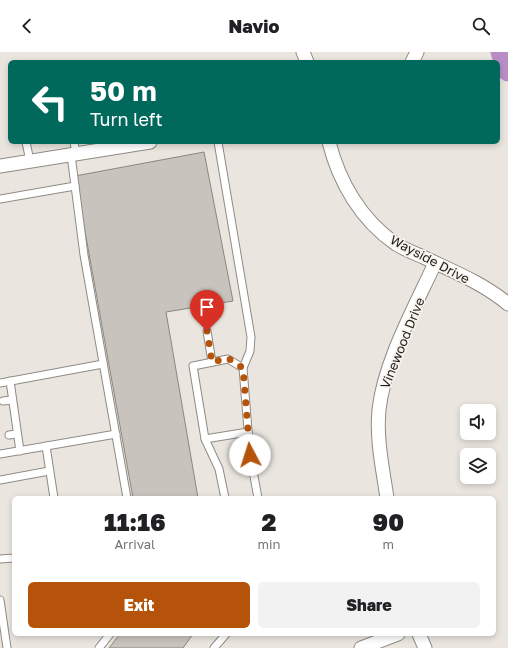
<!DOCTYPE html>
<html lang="en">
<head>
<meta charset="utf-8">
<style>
  :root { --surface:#fff; --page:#f2f2f2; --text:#202124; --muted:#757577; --accent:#b45309 }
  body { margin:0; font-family:"Golos Text",sans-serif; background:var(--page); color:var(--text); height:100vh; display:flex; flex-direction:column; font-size:15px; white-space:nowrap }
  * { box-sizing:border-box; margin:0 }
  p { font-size:13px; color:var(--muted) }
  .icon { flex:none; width:22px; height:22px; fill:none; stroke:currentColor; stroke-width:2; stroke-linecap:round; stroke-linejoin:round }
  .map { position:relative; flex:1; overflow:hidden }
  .panel { position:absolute; left:12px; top:444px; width:484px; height:140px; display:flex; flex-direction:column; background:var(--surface); border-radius:6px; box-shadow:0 2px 6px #0003 }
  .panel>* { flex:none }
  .top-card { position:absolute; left:8px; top:8px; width:492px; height:84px; border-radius:6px; box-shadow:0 2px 6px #0003; background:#00695c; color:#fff; overflow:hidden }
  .controls { position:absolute; left:460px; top:352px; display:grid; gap:8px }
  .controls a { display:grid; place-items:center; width:36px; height:36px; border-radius:6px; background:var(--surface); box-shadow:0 2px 6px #0003; font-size:20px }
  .pin { position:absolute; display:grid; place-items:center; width:34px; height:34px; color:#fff; margin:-41px -17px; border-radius:50% 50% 50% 0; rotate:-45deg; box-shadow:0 0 4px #0007 }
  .pin .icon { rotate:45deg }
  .me { position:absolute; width:44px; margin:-22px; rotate:355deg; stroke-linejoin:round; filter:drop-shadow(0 0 3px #0008) }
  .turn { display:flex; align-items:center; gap:14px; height:84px; padding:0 16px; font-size:18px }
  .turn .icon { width:52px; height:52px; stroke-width:2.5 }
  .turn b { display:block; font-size:28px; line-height:34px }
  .eta { display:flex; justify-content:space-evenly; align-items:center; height:68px; text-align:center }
  .eta b { font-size:24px; font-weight:800; line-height:28px }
  .action { display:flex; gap:8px; margin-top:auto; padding:8px 16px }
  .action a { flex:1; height:46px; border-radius:6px; background:var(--accent); color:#fff; font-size:16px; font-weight:800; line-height:46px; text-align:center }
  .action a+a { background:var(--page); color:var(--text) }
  header { display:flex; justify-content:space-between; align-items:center; height:52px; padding:0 16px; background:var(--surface); font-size:18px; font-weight:800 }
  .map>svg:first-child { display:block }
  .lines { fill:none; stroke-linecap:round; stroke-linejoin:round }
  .river { stroke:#b98ec7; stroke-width:21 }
  .building { fill:#c8c4bd; stroke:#8a8680 }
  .service-casing { stroke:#8f8b84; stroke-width:9 }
  .minor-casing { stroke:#8f8b84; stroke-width:15 }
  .service { stroke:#fff; stroke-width:7 }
  .minor { stroke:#fff; stroke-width:13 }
  .route { stroke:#b45309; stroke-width:7; stroke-dasharray:0 12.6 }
  .labels { text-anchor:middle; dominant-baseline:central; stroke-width:3.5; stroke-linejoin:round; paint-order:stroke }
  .street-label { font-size:13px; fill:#1f1d1b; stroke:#f8f3ec }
</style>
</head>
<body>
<header><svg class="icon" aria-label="back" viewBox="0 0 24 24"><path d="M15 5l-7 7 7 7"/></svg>Navio<svg class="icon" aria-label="search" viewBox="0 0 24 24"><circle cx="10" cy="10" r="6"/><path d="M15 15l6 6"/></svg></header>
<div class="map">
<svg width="508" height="596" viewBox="0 0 508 596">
  <rect width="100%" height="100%" fill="#eae6df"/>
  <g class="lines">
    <polyline class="river" points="501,0 508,19"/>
  </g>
  <g class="building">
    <polygon points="204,100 233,249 166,260 198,446 133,446 75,124"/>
    <polygon points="120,582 193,582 183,596 109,596"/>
  </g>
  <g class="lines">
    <g class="service-casing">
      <g id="service">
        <polyline points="26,90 30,109"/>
        <polyline points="74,90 76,102"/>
        <polyline points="218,90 251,285 250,299 243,316 250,403 258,446"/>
        <polyline points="71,103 84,203 127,446"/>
        <polyline points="0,147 75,134"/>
        <polyline points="207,279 212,310"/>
        <polyline points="10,329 20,399"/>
        <polyline points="0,331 103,312"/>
        <polyline points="3,349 12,348"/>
        <polyline points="9,383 17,382"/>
        <polyline points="205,387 248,380"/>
        <polyline points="46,394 54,446"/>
        <polyline points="0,402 116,382"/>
        <polyline points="0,428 49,419"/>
        <polyline points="225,446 219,417 205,387 193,314 228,307 243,316"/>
        <polyline points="0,507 14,506"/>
        <polyline points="0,548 7,596"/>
        <polyline points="99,596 110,582"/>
        <polyline points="214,596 226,582"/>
      </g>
    </g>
    <g class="minor-casing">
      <g id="minor">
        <polyline points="303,0 307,10"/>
        <polyline points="412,10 417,0"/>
        <path d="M329,90C339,130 361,168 396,192C404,197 414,201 423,205C452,219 483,231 508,252"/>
        <polyline points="0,114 150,90"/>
        <path d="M387,446C383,418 376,387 379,358C384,310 415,255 435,211"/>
        <polyline points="419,582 425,596"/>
        <polyline points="361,596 398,582"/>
      </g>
    </g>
    <use href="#service" class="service"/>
    <use href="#minor" class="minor"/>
  </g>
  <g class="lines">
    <polyline class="route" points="207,279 212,310 228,306 243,316 250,403"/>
  </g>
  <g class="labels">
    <g class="street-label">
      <text transform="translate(430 207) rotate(28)">Wayside Drive</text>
      <text transform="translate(402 291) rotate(-68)">Vinewood Drive</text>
    </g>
  </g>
</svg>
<div class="controls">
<a><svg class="icon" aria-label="sound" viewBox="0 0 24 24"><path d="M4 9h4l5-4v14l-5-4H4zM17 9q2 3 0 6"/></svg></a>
<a><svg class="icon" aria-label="layers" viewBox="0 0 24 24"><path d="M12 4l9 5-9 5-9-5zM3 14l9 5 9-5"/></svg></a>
</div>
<div class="pin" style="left:207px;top:279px;background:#d93025"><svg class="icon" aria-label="arrive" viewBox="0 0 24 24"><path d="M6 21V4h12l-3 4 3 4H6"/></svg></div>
<svg class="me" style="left:250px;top:403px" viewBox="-20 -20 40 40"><circle r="19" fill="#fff"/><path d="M0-13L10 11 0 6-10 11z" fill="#b45309"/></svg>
<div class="top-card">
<div class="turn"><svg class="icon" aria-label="left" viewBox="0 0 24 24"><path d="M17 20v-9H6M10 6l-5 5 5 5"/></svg><div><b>50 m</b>Turn left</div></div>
</div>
<section class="panel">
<div class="eta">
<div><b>11:16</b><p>Arrival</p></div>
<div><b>2</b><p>min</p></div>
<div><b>90</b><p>m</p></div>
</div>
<div class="action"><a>Exit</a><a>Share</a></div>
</section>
</div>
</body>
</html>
